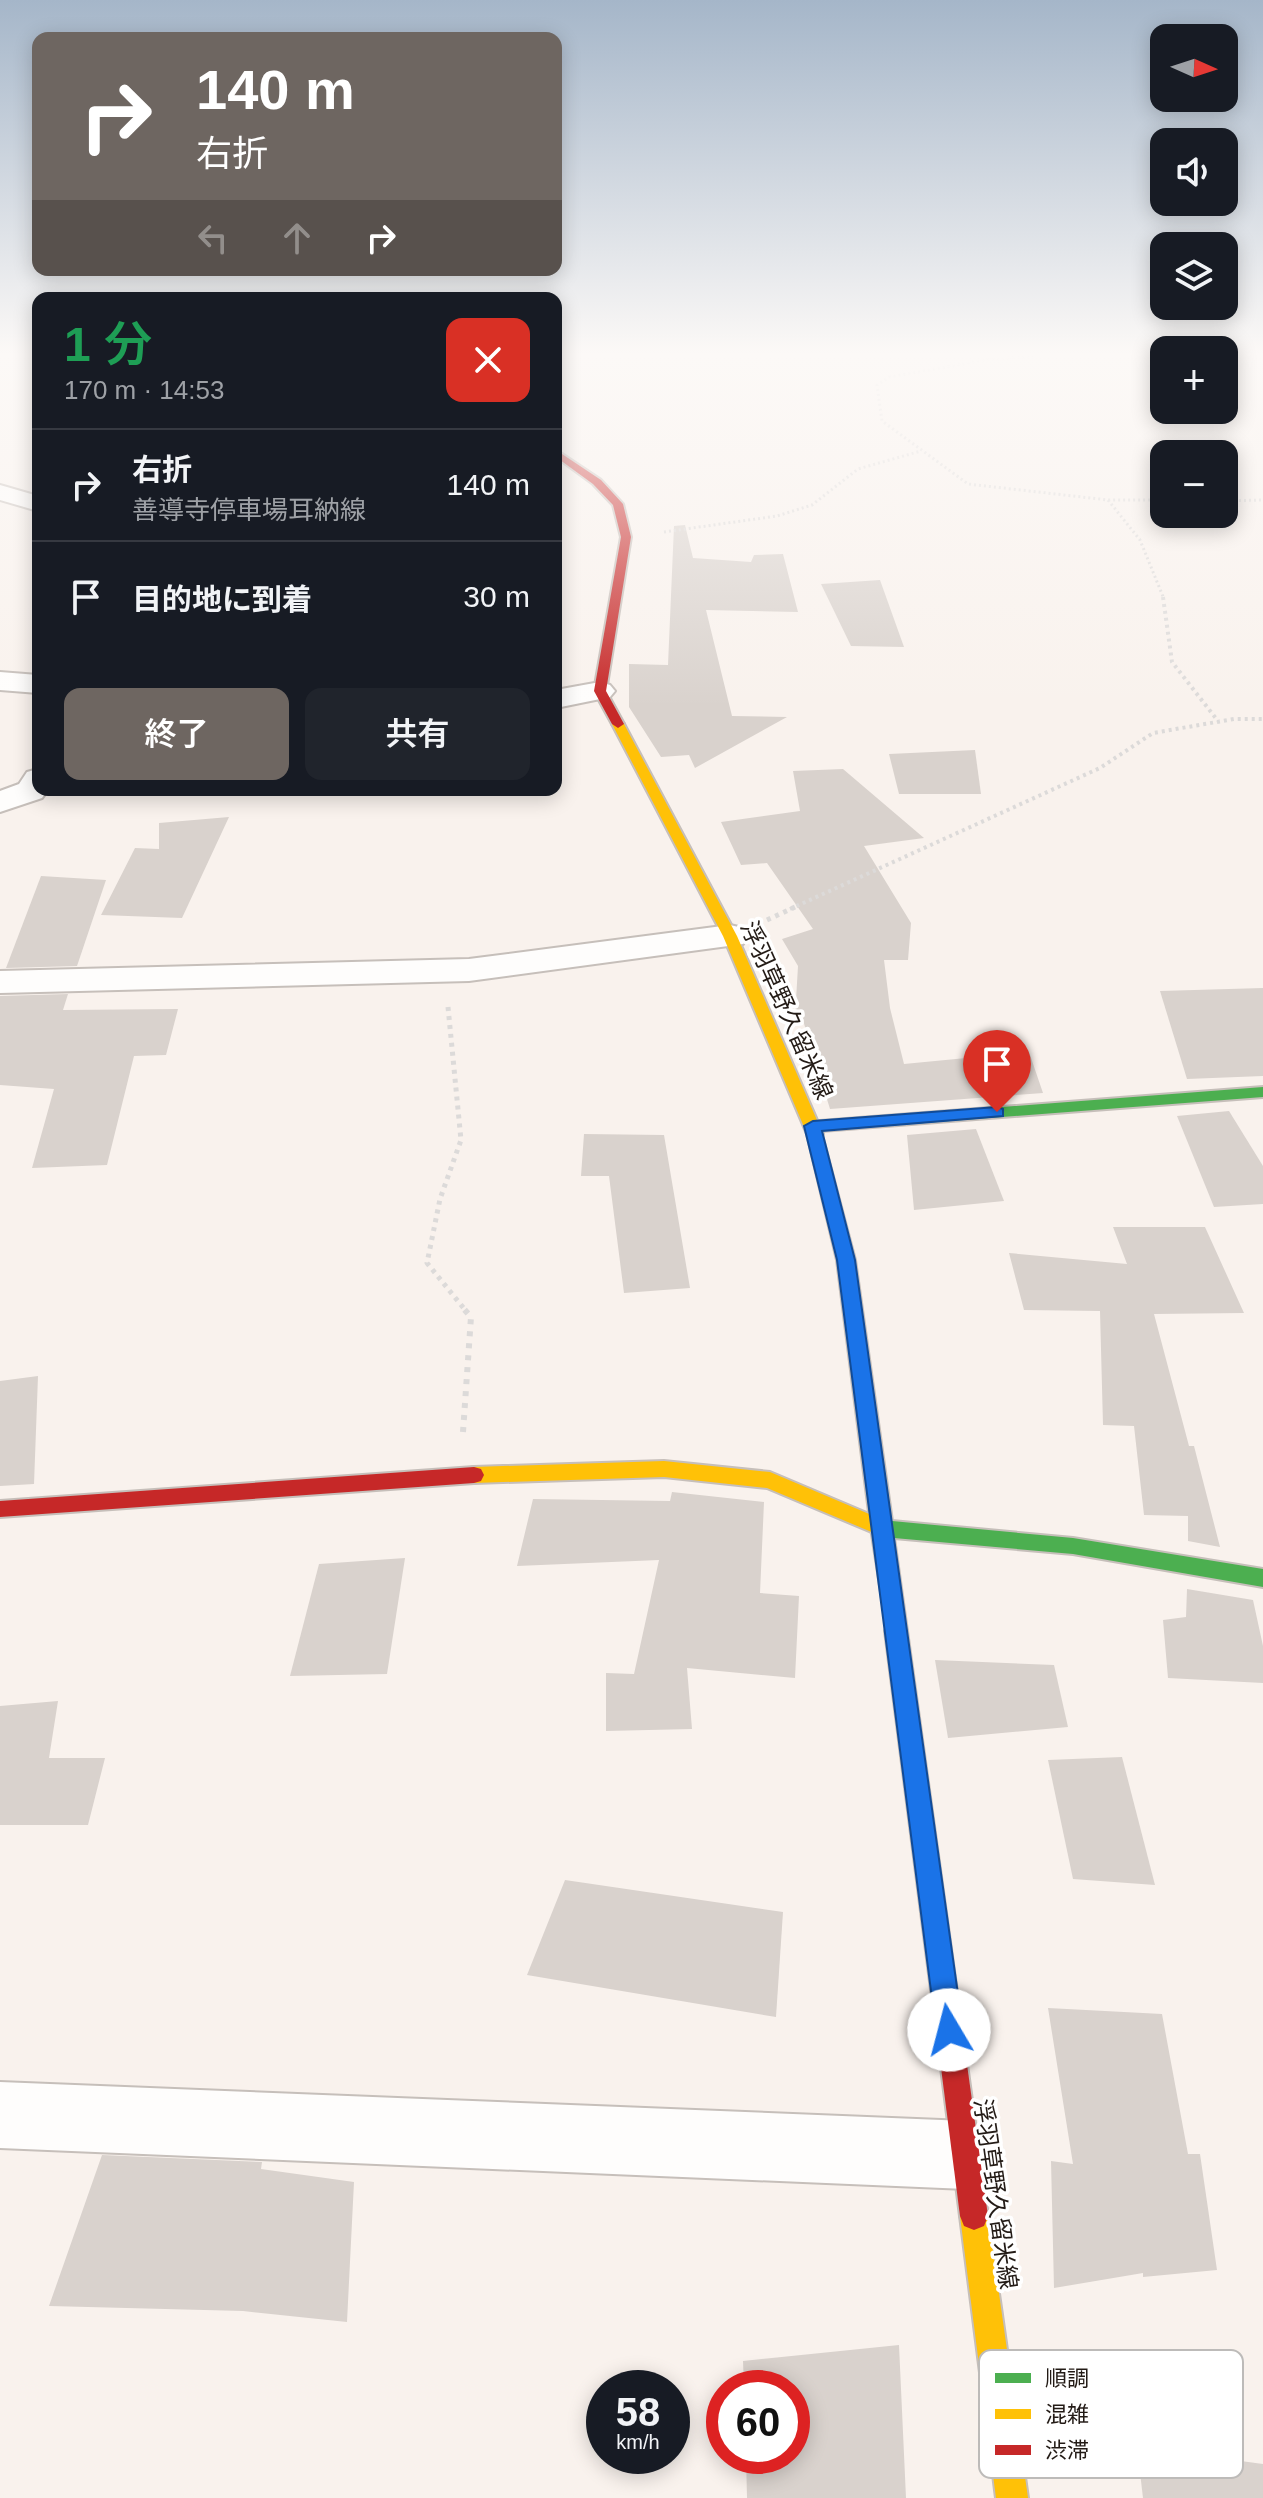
<!DOCTYPE html>
<html lang="ja">
<head>
<meta charset="utf-8">
<style>
  :root { --surface:#171b24; --page:#20242c; --text:#f1f3f6; --muted:#9ea1a6; --line:#363941; --accent:#6e6661 }
  body { margin:0; font-family:Helvetica,"Noto Sans JP",sans-serif; background:var(--page); color:var(--text); height:100vh; display:flex; flex-direction:column; font-size:30px; white-space:nowrap }
  * { box-sizing:border-box; margin:0 }
  p { font-size:26px; color:var(--muted) }
  .icon { flex:none; width:44px; height:44px; fill:none; stroke:currentColor; stroke-width:2; stroke-linecap:round; stroke-linejoin:round }
  .map { position:relative; flex:1; overflow:hidden }
  .side { position:absolute; left:32px; top:292px; width:530px; height:504px; display:flex; flex-direction:column; background:var(--surface); border-radius:16px; box-shadow:0 4px 20px #0003 }
  .side>* { flex:none }
  .top-card { position:absolute; left:32px; top:32px; width:530px; height:244px; border-radius:16px; box-shadow:0 4px 20px #0003; background:#6e6661; color:#fff; overflow:hidden }
  .needle { width:52px; rotate:93deg }
  .buttons { position:absolute; left:1150px; top:24px; display:grid; gap:16px }
  .buttons a { display:grid; place-items:center; width:88px; height:88px; border-radius:16px; background:var(--surface); box-shadow:0 4px 20px #0003; font-size:40px }
  .speed { position:absolute; left:586px; top:2370px; display:flex; gap:16px; font-size:40px; font-weight:700; text-align:center }
  .speed>* { display:grid; place-content:center; width:104px; height:104px; border-radius:50%; background:var(--surface); box-shadow:0 4px 20px #0003; line-height:1 }
  .speed small { font-size:20px; font-weight:400 }
  .speed .limit { border:12px solid #d22; background:#fff; color:#111 }
  .pin { position:absolute; display:grid; place-items:center; width:68px; height:68px; color:#fff; margin:-82px -34px; border-radius:50% 50% 50% 0; rotate:-45deg; box-shadow:0 0 8px #0007 }
  .pin .icon { rotate:45deg }
  .me { position:absolute; width:88px; margin:-44px; rotate:352deg; stroke-linejoin:round; filter:drop-shadow(0 0 6px #0008) }
  .turn { display:flex; align-items:center; gap:28px; height:168px; padding:0 32px; font-size:36px }
  .turn .icon { width:104px; height:104px; stroke-width:2.5 }
  .turn b { display:block; font-size:56px; line-height:68px }
  .lanes { display:flex; align-items:center; height:76px; padding:0 32px; background:#0003; justify-content:center; gap:40px; direction:ltr }
  .lanes .off { opacity:.35 }
  .round { display:grid; place-items:center; flex:none; width:84px; height:84px; border-radius:16px; background:var(--page) }
  .head { display:flex; align-items:center; justify-content:space-between; height:136px; padding:0 32px }
  h1 { font-size:48px; font-weight:600; line-height:60px; color:#1e9e55 }
  .primary-button { display:flex; gap:16px; margin-top:auto; padding:16px 32px }
  .primary-button a { flex:1; height:92px; border-radius:16px; background:var(--accent); color:#fff; font-size:32px; font-weight:600; line-height:92px; text-align:center }
  .primary-button a+a { background:var(--page); color:var(--text) }
  ul { padding:0; list-style:none }
  li { display:flex; align-items:center; gap:24px; height:112px; padding:0 32px; border-top:2px solid var(--line) }
  li div { flex:1 }
  li b { display:block; font-size:30px }
  li em { font-style:normal }
  .map>svg:first-child { display:block }
  .building { fill:#d9d2cd }
  .lines { fill:none; stroke-linecap:round; stroke-linejoin:round }
  .street-casing { stroke:#c6bfba; stroke-width:4 }
  .fast-casing { stroke:#c6bfba; stroke-width:4 }
  .slow-casing { stroke:#c6bfba; stroke-width:4 }
  .jam-casing { stroke:#c6bfba; stroke-width:4 }
  .path-far3 { stroke:#dcdad9; stroke-width:3; stroke-dasharray:2 3; stroke-linecap:butt }
  .path-far2 { stroke:#dcdad9; stroke-width:4; stroke-dasharray:3 4; stroke-linecap:butt }
  .path-far1 { stroke:#dcdad9; stroke-width:5; stroke-dasharray:4 5; stroke-linecap:butt }
  .path { stroke:#dcdad9; stroke-width:6; stroke-dasharray:5 7; stroke-linecap:butt }
  .street { fill:#fefdfc; fill-rule:evenodd }
  .fast { fill:#4caf50; fill-rule:evenodd }
  .slow { fill:#ffc107; fill-rule:evenodd }
  .jam { fill:#c62828; fill-rule:evenodd }
  .route { fill:#1a73e8; stroke:#114b97; stroke-width:2 }
  .labels { text-anchor:middle; dominant-baseline:central; stroke-width:7; stroke-linejoin:round; paint-order:stroke }
  .street-label { font-size:24px; fill:#231b16; stroke:#fff }
  .key { fill:#fff; stroke:#bdbbb9; stroke-width:2 }
  .key-label { font-size:22px; fill:#231b16 }
</style>
</head>
<body>
<div class="map">
<svg width="1263" height="2498" viewBox="0 0 1263 2498">
  <rect width="100%" height="100%" fill="#f9f2ed"/>
  <g class="building">
    <polygon points="685,525 693,558 751,562 754,555 783,554 798,612 706,610 732,716 787,717 695,768 689,755 661,757 629,707 629,664 668,665 674,526"/>
    <polygon points="880,580 904,647 851,646 821,584"/>
    <polygon points="975,750 981,794 899,794 889,754"/>
    <polygon points="843,769 924,838 864,846 911,923 908,960 884,960 890,1008 904,1064 1029,1052 1043,1093 830,1109 802,1017 795,1017 798,966 782,939 813,929 767,863 741,865 721,822 800,811 793,771"/>
    <polygon points="229,817 182,918 101,915 135,848 159,849 159,823"/>
    <polygon points="41,876 106,880 77,966 6,968"/>
    <polygon points="1263,988 1263,1076 1187,1079 1160,991"/>
    <polygon points="68,994 63,1010 178,1009 166,1055 134,1056 107,1165 32,1168 54,1089 0,1085 0,996"/>
    <polygon points="1229,1111 1263,1166 1263,1204 1214,1207 1177,1116"/>
    <polygon points="976,1129 1004,1201 914,1210 907,1135"/>
    <polygon points="584,1134 664,1135 690,1288 624,1293 609,1176 581,1176"/>
    <polygon points="1113,1227 1205,1227 1244,1313 1154,1314 1189,1446 1194,1446 1220,1547 1188,1541 1188,1516 1144,1515 1134,1426 1103,1425 1100,1311 1024,1310 1009,1253 1127,1264"/>
    <polygon points="38,1376 34,1484 0,1486 0,1381"/>
    <polygon points="672,1492 764,1502 760,1593 799,1596 795,1678 687,1668 692,1729 606,1731 606,1673 634,1674 659,1560 517,1566 533,1499 670,1501"/>
    <polygon points="405,1558 387,1674 290,1676 319,1564"/>
    <polygon points="1187,1589 1253,1600 1263,1646 1263,1683 1168,1678 1163,1620 1186,1617"/>
    <polygon points="935,1660 1054,1665 1068,1727 948,1738"/>
    <polygon points="58,1701 49,1758 105,1758 88,1825 0,1825 0,1706"/>
    <polygon points="1122,1757 1155,1885 1073,1879 1048,1760"/>
    <polygon points="565,1880 783,1912 776,2017 527,1975"/>
    <polygon points="1048,2008 1162,2014 1188,2154 1200,2154 1217,2270 1143,2277 1143,2273 1054,2288 1051,2161 1073,2164"/>
    <polygon points="102,2155 262,2162 261,2169 354,2182 347,2322 243,2311 49,2306"/>
    <polygon points="899,2345 906,2498 747,2498 746,2456 792,2456 792,2388 744,2388 743,2361"/>
    <polygon points="1137,2447 1263,2464 1263,2498 1143,2498"/>
  </g>
  <g class="lines">
    <g class="street-casing">
      <g id="street">
        <polygon points="0,485 38,496 38,511 0,500"/>
        <polygon points="0,672 38,675 38,693 0,690"/>
        <polygon points="600,682 610,685 615,691 610,697 556,708 556,690"/>
        <polygon points="38,769 38,790 48,790 42,798 0,812 0,791 19,784 27,772"/>
        <polygon points="730,925 743,928 748,936 743,944 469,981 0,993 0,971 469,959"/>
        <polygon points="0,2082 966,2121 990,2131 1000,2155 990,2179 966,2189 0,2148"/>
      </g>
    </g>
    <g class="fast-casing">
      <polygon id="fast" points="1263,1087 1263,1097 821,1131 855,1260 892,1521 1073,1538 1263,1569 1263,1587 1073,1554 894,1538 907,1631 904,1637 896,1640 888,1637 871,1528 837,1260 807,1134 809,1130 805,1126 807,1122"/>
    </g>
    <g class="slow-casing">
      <g id="slow">
        <polygon points="618,720 624,724 737,936 823,1134 821,1138 809,1138 807,1134 723,936 612,724"/>
        <polygon points="664,1461 770,1472 888,1522 891,1528 888,1534 881,1536 767,1488 664,1477 474,1483 467,1481 464,1475 467,1469 474,1467"/>
        <polygon points="974,2202 984,2206 988,2216 1028,2498 996,2498 960,2216 964,2206"/>
      </g>
    </g>
    <g class="jam-casing">
      <g id="jam">
        <polygon points="556,450 601,480 623,504 631,537 606,691 624,724 618,728 612,724 594,691 621,537 613,505 593,484 556,457"/>
        <polygon points="474,1467 481,1469 484,1475 481,1481 474,1483 0,1517 0,1501"/>
        <polygon points="896,1622 904,1625 907,1631 988,2216 984,2226 974,2230 964,2226 960,2216 885,1631 888,1625"/>
      </g>
    </g>
    <g class="path-far3">
      <polyline points="1034,357 993,359 889,377 877,385 882,421 968,484 1108,500 1164,500"/>
      <polyline points="1108,500 1140,540 1164,599"/>
      <polyline points="1224,501 1263,500"/>
      <polyline points="664,532 777,516 812,505 858,469 921,451"/>
    </g>
    <g class="path-far2">
      <polyline points="1163,597 1172,662 1218,721"/>
      <polyline points="790,909 1100,768 1153,733 1234,719 1263,719"/>
    </g>
    <g class="path-far1">
      <polyline points="767,920 795,907"/>
      <polyline points="448,1007 461,1140 440,1199 427,1263 466,1311"/>
    </g>
    <polyline class="path" points="463,1432 471,1317 464,1309"/>
    <use href="#street" class="street"/>
    <use href="#fast" class="fast"/>
    <use href="#slow" class="slow"/>
    <use href="#jam" class="jam"/>
  </g>
  <linearGradient id="sky" x2="0" y2="1"><stop stop-color="#a5b6c9"/><stop offset="0.5" stop-color="#fcf9f7"/><stop offset="1" stop-color="#fcf9f7" stop-opacity="0"/></linearGradient>
  <rect width="1263" height="707" fill="url(#sky)"/>
  <polygon class="route" points="997,1107 1003,1109 1003,1116 822,1131 855,1260 963,2030 959,2039 949,2043 940,2039 936,2030 837,1260 804,1126 813,1121"/>
  <g class="labels">
    <g class="street-label">
      <text transform="translate(787 1010) rotate(66)">浮羽草野久留米線</text>
      <text transform="translate(996 2194) rotate(82)">浮羽草野久留米線</text>
    </g>
  </g>
  <rect x="979" y="2350" width="264" height="128" rx="12" class="key"/>
  <rect x="995" y="2373" width="36" height="10" fill="#4caf50"/>
  <rect x="995" y="2409" width="36" height="10" fill="#ffc107"/>
  <rect x="995" y="2445" width="36" height="10" fill="#c62828"/>
  <g class="key-label">
    <text x="1045" y="2386">順調</text>
    <text x="1045" y="2422">混雑</text>
    <text x="1045" y="2458">渋滞</text>
  </g>
</svg>
<div class="buttons">
<a><svg class="needle" viewBox="-14 -14 28 28"><path d="M0-13l5 13h-10z" fill="#e53935"/><path d="M0 13l5-13h-10z" fill="#9ea1a6"/></svg></a>
<a><svg class="icon" aria-label="sound" viewBox="0 0 24 24"><path d="M4 9h4l5-4v14l-5-4H4zM17 9q2 3 0 6"/></svg></a>
<a><svg class="icon" aria-label="layers" viewBox="0 0 24 24"><path d="M12 4l9 5-9 5-9-5zM3 14l9 5 9-5"/></svg></a>
<a>+</a>
<a>−</a>
</div>
<div class="speed"><div>58<small>km/h</small></div><div class="limit">60</div></div>
<div class="pin" style="left:997px;top:1112px;background:#d93025"><svg class="icon" aria-label="arrive" viewBox="0 0 24 24"><path d="M6 21V4h12l-3 4 3 4H6"/></svg></div>
<svg class="me" style="left:949px;top:2030px" viewBox="-20 -20 40 40"><circle r="19" fill="#fff"/><path d="M0-13L10 11 0 6-10 11z" fill="#1a73e8"/></svg>
<div class="top-card">
<div class="turn"><svg class="icon" aria-label="right" viewBox="0 0 24 24"><path d="M7 20v-9h11M14 6l5 5-5 5"/></svg><div><b>140 m</b>右折</div></div>
<div class="lanes"><svg class="icon off" aria-label="left" viewBox="0 0 24 24"><path d="M17 20v-9H6M10 6l-5 5 5 5"/></svg><svg class="icon off" aria-label="ahead" viewBox="0 0 24 24"><path d="M12 20V5M6 11l6-6 6 6"/></svg><svg class="icon" aria-label="right" viewBox="0 0 24 24"><path d="M7 20v-9h11M14 6l5 5-5 5"/></svg></div>
</div>
<section class="side">
<div class="head"><div><h1>1 分</h1><p>170 m · 14:53</p></div><a class="round" style="background:#d93025;color:#fff"><svg class="icon" aria-label="close" viewBox="0 0 24 24"><path d="M6 6l12 12M18 6L6 18"/></svg></a></div>
<ul>
<li><svg class="icon" aria-label="right" viewBox="0 0 24 24"><path d="M7 20v-9h11M14 6l5 5-5 5"/></svg><div><b>右折</b><p>善導寺停車場耳納線</p></div><em>140 m</em></li>
<li><svg class="icon" aria-label="arrive" viewBox="0 0 24 24"><path d="M6 21V4h12l-3 4 3 4H6"/></svg><div><b>目的地に到着</b></div><em>30 m</em></li>
</ul>
<div class="primary-button"><a>終了</a><a>共有</a></div>
</section>
</div>
</body>
</html>
